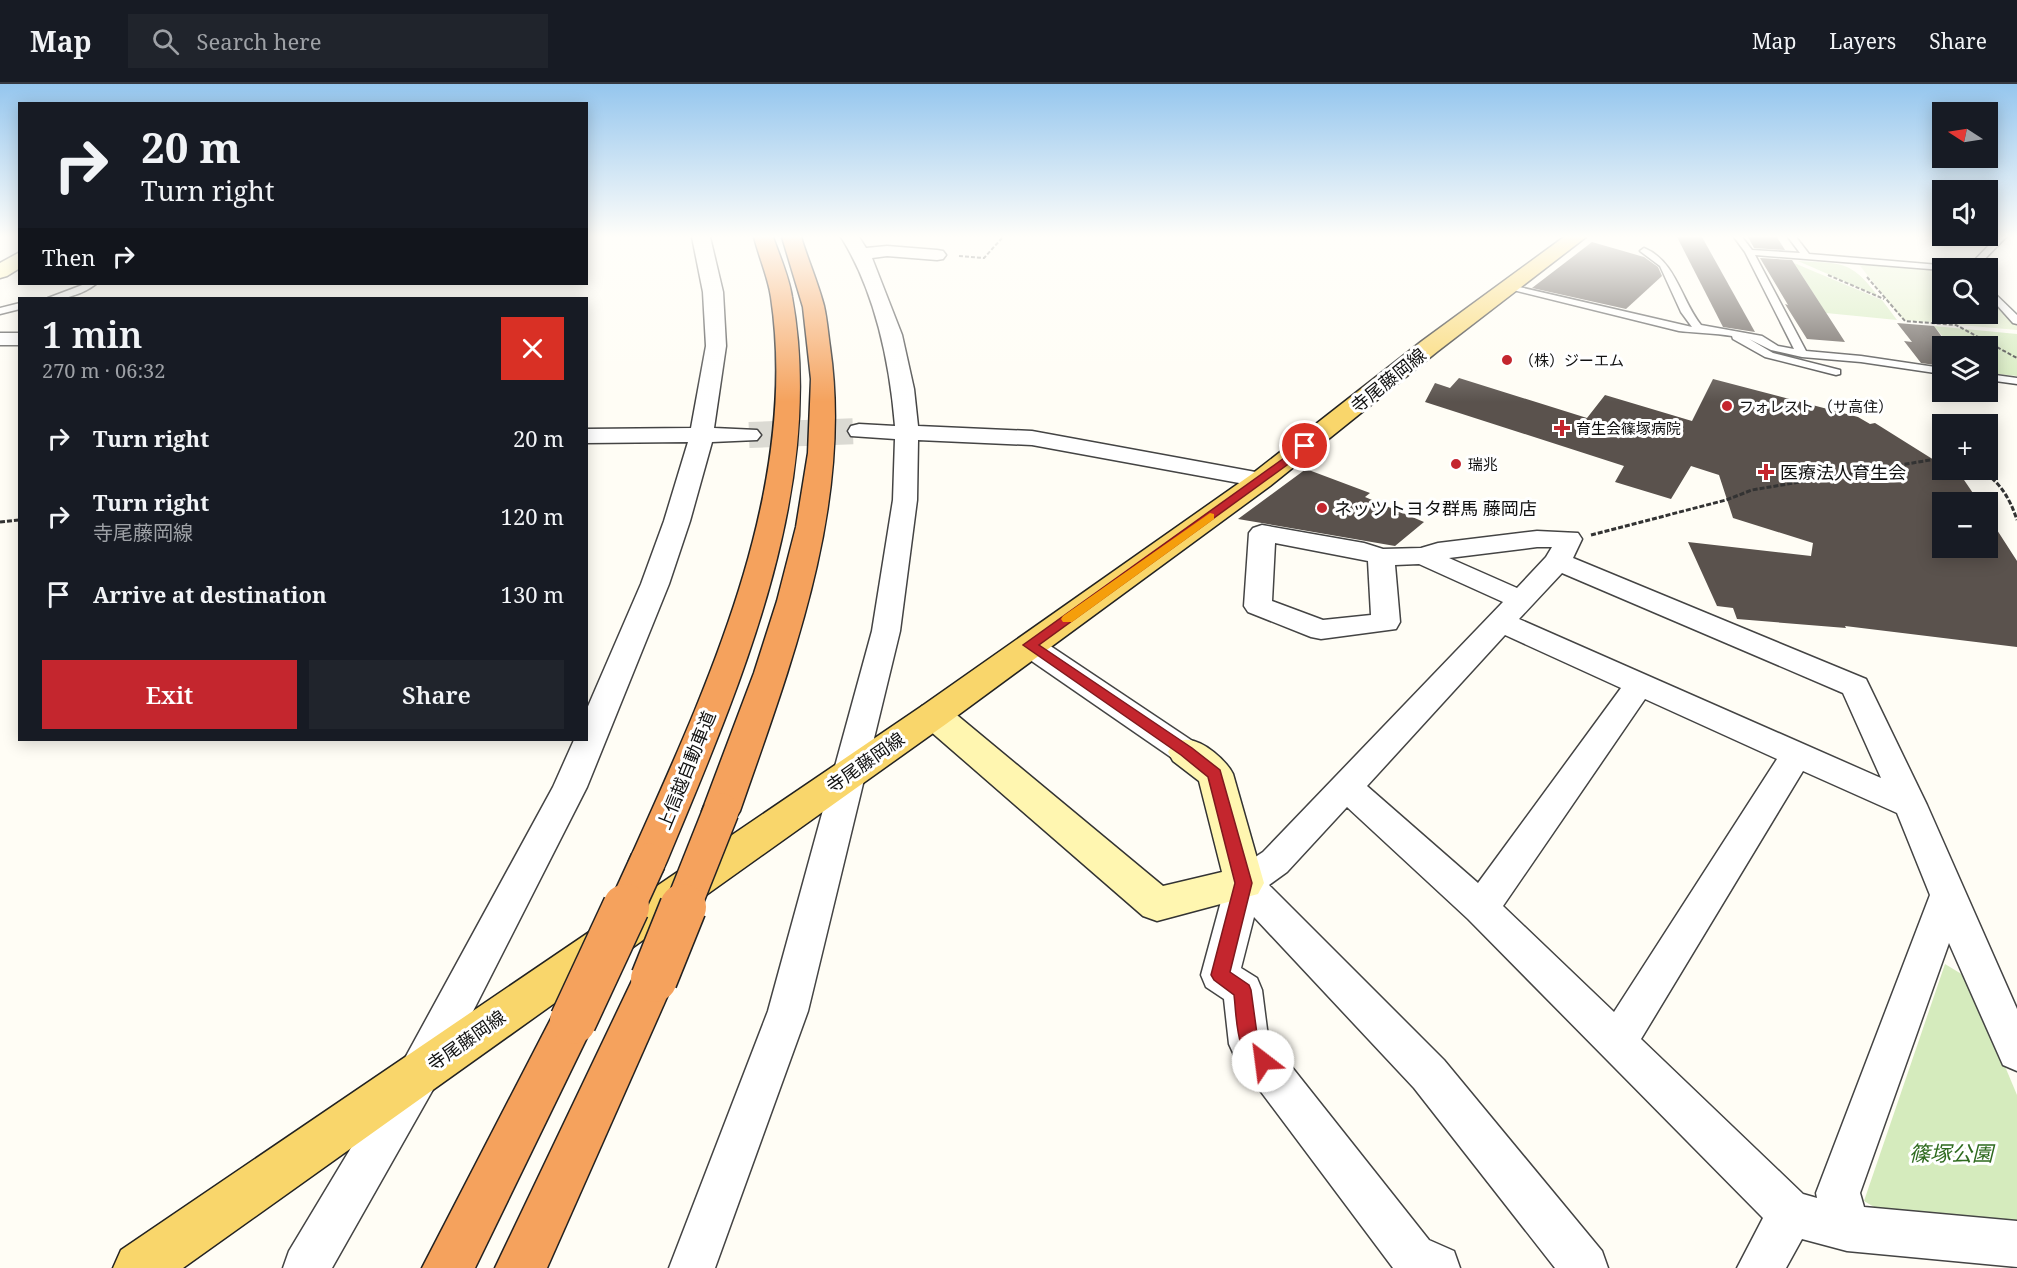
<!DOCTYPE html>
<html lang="en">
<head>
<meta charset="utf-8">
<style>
  :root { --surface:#171b24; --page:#20242c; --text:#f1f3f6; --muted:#9ea1a6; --line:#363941; --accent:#c4262e }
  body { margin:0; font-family:"Noto Serif","Noto Sans JP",serif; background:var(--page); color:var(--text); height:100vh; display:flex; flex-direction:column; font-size:22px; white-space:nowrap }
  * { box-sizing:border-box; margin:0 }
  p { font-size:20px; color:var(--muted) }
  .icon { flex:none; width:33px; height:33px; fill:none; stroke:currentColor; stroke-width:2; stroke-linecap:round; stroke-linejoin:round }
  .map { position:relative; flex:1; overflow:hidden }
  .details { position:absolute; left:18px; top:213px; width:570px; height:444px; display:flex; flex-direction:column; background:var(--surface); border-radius:0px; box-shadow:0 3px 15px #0003 }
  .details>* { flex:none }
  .guide { position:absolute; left:18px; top:18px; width:570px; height:183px; border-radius:0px; box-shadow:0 3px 15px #0003; background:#171b24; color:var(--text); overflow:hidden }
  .needle { width:39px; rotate:282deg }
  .controls { position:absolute; left:1932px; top:18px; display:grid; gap:12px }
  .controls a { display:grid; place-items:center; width:66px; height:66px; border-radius:0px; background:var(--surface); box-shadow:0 3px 15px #0003; font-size:30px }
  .pin { position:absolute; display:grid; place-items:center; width:51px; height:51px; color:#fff; margin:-26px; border:3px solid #fff; border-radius:50%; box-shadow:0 2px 6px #0007 }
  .me { position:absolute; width:66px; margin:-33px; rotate:330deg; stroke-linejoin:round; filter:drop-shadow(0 0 4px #0008) }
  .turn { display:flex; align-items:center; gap:21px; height:126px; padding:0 24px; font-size:27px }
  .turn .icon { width:78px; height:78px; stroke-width:2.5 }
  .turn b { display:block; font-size:42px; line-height:51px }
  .then { display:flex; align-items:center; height:57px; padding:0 24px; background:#0003; gap:12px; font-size:22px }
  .round { display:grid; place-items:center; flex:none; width:63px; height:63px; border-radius:0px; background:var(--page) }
  .summary { display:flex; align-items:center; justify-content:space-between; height:102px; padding:0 24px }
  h1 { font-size:36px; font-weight:600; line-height:45px }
  .button { display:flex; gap:12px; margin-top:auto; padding:12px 24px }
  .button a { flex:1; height:69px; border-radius:0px; background:var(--accent); color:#fff; font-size:24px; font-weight:600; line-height:69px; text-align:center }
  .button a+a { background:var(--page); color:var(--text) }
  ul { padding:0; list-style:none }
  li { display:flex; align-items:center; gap:18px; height:78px; padding:0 24px }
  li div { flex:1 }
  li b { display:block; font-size:22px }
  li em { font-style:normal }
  header { display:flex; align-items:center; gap:36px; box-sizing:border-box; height:84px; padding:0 30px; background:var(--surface); border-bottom:2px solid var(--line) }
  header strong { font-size:28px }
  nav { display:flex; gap:33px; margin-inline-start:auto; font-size:21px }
  .search { width:420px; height:54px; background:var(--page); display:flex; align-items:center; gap:15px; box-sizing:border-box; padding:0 21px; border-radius:0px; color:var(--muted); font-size:22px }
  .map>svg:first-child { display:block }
  .green { fill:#d5ebbd }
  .pitch { fill:#e6f2cf }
  .building { fill:#5a524d }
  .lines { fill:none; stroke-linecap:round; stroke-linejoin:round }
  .street-tunnel { stroke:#dbdad3; stroke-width:26; stroke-dasharray:26 13; stroke-linecap:butt }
  .lane-casing { stroke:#444; stroke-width:3 }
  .street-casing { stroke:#444; stroke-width:3 }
  .secondary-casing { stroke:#333; stroke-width:3 }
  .primary-casing { stroke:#222; stroke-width:3 }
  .highway-casing { stroke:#222; stroke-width:3 }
  .path-far1 { stroke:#333; stroke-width:2; stroke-dasharray:4 2; stroke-linecap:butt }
  .path { stroke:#333; stroke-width:3; stroke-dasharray:5 2; stroke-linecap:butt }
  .lane { fill:#fff; fill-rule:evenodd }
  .street { fill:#fff; fill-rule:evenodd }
  .secondary { fill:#fff6b0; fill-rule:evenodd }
  .primary { fill:#f9d66b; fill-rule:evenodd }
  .highway { fill:#f5a25d; fill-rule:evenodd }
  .highway-bridge-far1-casing { stroke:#222; stroke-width:38; stroke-linecap:butt }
  .highway-bridge-casing { stroke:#222; stroke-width:49; stroke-linecap:butt }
  .highway-bridge-far1 { stroke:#f5a25d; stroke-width:35 }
  .highway-bridge { stroke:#f5a25d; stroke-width:46 }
  .route { fill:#c4262e; stroke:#7f191e; stroke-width:1.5 }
  .slow { fill:#f59e0b }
  .poi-dot { fill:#c4262e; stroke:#fff; stroke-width:2 }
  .labels { text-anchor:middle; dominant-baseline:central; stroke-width:6; stroke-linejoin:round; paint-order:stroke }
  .far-poi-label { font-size:15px; fill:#111; stroke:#fff; text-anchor:start }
  .street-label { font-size:18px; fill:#111; stroke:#fff }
  .poi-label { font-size:18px; fill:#111; stroke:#fff; text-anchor:start }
  .near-park-label { font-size:21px; font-style:italic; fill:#2f6b1f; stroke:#fff }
</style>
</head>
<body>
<header>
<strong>Map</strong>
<div class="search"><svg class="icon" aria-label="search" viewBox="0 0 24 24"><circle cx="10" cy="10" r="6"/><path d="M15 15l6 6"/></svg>Search here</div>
<nav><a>Map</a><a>Layers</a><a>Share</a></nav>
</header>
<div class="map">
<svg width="2017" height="1184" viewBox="0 0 2017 1184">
  <rect width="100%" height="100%" fill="#fffdf5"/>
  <g class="green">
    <path d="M1798,177C1841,180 1850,175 1878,212Z"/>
    <polygon points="1794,179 1882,216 1897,236 1826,229"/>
    <polygon points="1934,242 2017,250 2017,292 1988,289 1988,262 1951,262"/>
    <polygon points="1945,880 1968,894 2017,1011 2017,1140 1886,1130 1864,1117"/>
  </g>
  <polygon class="pitch" points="1857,178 1942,185 1942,230 1988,230 1988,208 2017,239 2017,246 1903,236"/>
  <g class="building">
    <polygon points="1677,153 1702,153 1755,248 1723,243"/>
    <polygon points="1748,153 1777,153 1785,166 1754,164"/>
    <polygon points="1592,158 1644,173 1658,183 1662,192 1626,225 1532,204"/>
    <polygon points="1760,174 1792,176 1845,258 1807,255 1785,220 1788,221"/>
    <polygon points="1897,239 1934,242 1942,253 1942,282 1921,279 1904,257 1912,258"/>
    <polygon points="1459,294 1587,334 1605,311 1692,337 1713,295 1858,333 1870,340 1875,339 1942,381 1942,386 1950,386 1962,393 1979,418 1942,418 1942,464 1988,464 1988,432 2017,477 2017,563 1845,542 1846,544 1737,535 1733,524 1717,522 1688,458 1811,472 1813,459 1733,434 1719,391 1691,382 1671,415 1615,398 1624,382 1425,318 1435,299 1450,304"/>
    <polygon points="1306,385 1370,409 1365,413 1424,438 1395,462 1238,435"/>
  </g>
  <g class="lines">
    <polyline class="street-tunnel" points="749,351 859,347"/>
    <g class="lane-casing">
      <g id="lane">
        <path d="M1734,153H1742L1752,166L1800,169L1788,153H1796L1809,170L1951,182L1952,184L1942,186L1755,171L1806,267L1861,272L1942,284V290L1861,278L1802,273L1771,266L1749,255L1773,269L1840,286V290L1836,291L1765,273L1733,255L1732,252C1714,249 1698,249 1679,247L1501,203L1506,200L1692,243L1681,228L1660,182L1640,167L1644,164C1676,177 1681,216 1701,241L1762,252L1778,262L1794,265L1745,168Z"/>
        <polygon points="1997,153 2006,153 1976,184 1967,184"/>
        <path d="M85,200H96C83,210 64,216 48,214Z"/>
        <polygon points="1988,203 2017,231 2017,240 2013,239 1988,211"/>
        <polygon points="20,219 20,225 0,230 0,224"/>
        <polygon points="1988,290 2017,294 2017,300 1988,296"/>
      </g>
    </g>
    <g class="street-casing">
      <g id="street">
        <polygon points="692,153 710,153 723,208 726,262 714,344 757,346 761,351 757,356 712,358 690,437 669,500 587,703 435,1002 332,1184 283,1184 289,1167 405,974 553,703 574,656 586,656 586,627 641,500 664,437 688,358 586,359 586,345 691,344 706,262 703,208"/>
        <path d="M841,153H859L866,164L887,162L937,166L943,167L946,171L943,175L937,176L887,172L872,174L902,251L914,305L918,342L1032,347L1261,389L1270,391L1273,396L1270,401L1261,403L1032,361L918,356L917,416L900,547L808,927L715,1184H669L768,927L872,547L893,416L895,355L851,352L848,347L851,342L859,340L895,342C890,279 875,207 841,153Z"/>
        <rect x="0" y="249" width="20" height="12"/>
        <path d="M1262,441L1364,459L1383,465L1421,464L1438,459L1537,447L1578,449L1582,455L1573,474L1866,595L1927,721L2017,925V987L2003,981L1949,859L1860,1109L1864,1123L2017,1137V1183L1847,1167L1802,1155L1786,1184H1737L1763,1134L1468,835L1347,723L1287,788L1269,801L1444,976L1602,1167L1608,1184H1555L1414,1004L1254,833L1241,884L1257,894L1262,906L1268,953L1429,1156L1454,1167L1460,1184H1393L1235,973L1229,960L1224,915L1206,903L1201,891L1226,799L1231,789L1263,768L1503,518L1419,480L1395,481L1400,538L1396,545L1321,555L1311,553L1248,528L1244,522L1249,449L1253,444ZM1275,459L1368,477L1371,531L1323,536L1272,517ZM1537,463H1552L1546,473L1517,504L1449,474ZM1562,489L1843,609L1881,694L1519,535ZM1505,551L1621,604L1478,799L1367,702ZM1645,615L1777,675L1614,928L1503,822ZM1803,687L1897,729L1930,811L1816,1109L1817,1114L1803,1110L1641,955Z"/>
        <polygon points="1030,552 1040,555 1197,660 1202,668 1197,676 1186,680 1175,676 1020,569 1015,562 1020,555"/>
      </g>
    </g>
    <g class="secondary-casing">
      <g id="secondary">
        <polygon points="20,168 20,184 7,192 0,194 0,179"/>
        <path d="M934,619L946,622L1163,802L1222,788L1199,697L1173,677L1168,668L1173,659C1178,658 1183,655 1188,656C1204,657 1226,676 1233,690L1264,799L1258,810L1157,837L1143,832L922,640L917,631L922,622Z"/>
      </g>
    </g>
    <g class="primary-casing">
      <polygon id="primary" points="1564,153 1586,153 1438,267 1270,402 946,640 183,1184 113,1184 121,1166 922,622 1252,390 1422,257"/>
    </g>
    <g class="highway-casing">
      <g id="highway">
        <path d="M754,153H773C780,173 789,193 792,213C827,405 739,604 667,777L662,788L648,793L634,788L629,777C706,605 800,407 771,213C768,193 759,173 754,153Z"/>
        <path d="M782,153H801C808,176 818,199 824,222C827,235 828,249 830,263C853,421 791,580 740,727L734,737L721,741L708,737L702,727L754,589L777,517L796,443L808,369L811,295L803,223Z"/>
        <polygon points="654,876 669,882 675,895 547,1184 495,1184 639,882"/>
        <polygon points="573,917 589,923 595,937 475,1184 422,1184 557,923"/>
      </g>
    </g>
    <g class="path-far1">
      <polyline points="959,172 984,174 1003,153"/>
      <polyline points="1828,191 1884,215"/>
      <polyline points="1867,193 1905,237 1956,241 2017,274"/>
    </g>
    <g class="path">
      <path d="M1980,386C2000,397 2010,415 2017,436"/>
      <polyline points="0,438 20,436"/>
      <polyline points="1591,451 1726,416 1752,406 1942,374"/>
    </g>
    <use href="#lane" class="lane"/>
    <use href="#street" class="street"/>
    <use href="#secondary" class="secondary"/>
    <use href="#primary" class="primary"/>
    <use href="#highway" class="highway"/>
    <g class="highway-bridge-far1-casing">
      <g id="highway-bridge-far1">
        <polyline points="626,825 648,777"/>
        <polyline points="682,825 721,727"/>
      </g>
    </g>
    <g class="highway-bridge-casing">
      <g id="highway-bridge">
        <polyline points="654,895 683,823"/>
        <polyline points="573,937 626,823"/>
      </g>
    </g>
    <use href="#highway-bridge-far1" class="highway-bridge-far1"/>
    <use href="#highway-bridge" class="highway-bridge"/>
  </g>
  <linearGradient id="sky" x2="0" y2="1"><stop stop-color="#95c6ee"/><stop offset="0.48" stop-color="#fffefa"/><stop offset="1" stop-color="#fffefa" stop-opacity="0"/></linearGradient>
  <rect width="2017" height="318" fill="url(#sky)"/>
  <path class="route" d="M1305,359L1311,362L1309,365L1039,561L1192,664L1220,686L1252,799L1230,888L1249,901L1251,906L1258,957L1272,977L1269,984L1263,986C1235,975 1237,935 1234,911L1214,896L1211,891L1235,799L1208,693L1181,671L1023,561Z"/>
  <polygon class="slow" points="1210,429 1214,430 1214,435 1072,538 1063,538 1061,535 1063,532"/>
  <g class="poi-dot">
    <circle cx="1507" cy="276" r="6"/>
    <circle cx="1727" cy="322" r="6"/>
    <path d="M1559 335h6v6h6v6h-6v6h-6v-6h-6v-6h6z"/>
    <circle cx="1456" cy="380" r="6"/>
    <path d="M1763 379h6v6h6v6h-6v6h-6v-6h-6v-6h6z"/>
    <circle cx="1322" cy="424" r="6"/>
  </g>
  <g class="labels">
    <g class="far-poi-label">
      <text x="1519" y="276">（株）ジーエム</text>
      <text x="1739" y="322">フォレスト （サ高住）</text>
      <text x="1576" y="344">育生会篠塚病院</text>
      <text x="1468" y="380">瑞兆</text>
    </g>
    <g class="street-label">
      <text transform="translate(1388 296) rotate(-39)">寺尾藤岡線</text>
      <text transform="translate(865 678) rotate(-35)">寺尾藤岡線</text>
      <text transform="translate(686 686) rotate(-68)">上信越自動車道</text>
      <text transform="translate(466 956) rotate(-35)">寺尾藤岡線</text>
    </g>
    <g class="poi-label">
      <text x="1780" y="388">医療法人育生会</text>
      <text x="1334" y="424">ネッツトヨタ群馬 藤岡店</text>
    </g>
    <g class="near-park-label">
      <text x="1951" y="1069">篠塚公園</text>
    </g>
  </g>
</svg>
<div class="controls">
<a><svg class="needle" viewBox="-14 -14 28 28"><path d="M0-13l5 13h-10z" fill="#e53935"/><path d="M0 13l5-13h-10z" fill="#9ea1a6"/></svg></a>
<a><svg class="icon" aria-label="sound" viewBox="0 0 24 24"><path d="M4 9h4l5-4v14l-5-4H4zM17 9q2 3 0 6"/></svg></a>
<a><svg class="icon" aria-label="search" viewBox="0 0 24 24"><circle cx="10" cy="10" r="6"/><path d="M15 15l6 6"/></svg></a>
<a><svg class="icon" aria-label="layers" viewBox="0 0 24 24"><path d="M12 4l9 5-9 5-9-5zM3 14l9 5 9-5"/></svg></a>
<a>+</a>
<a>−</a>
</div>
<div class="pin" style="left:1305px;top:362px;background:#d93025"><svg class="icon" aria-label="arrive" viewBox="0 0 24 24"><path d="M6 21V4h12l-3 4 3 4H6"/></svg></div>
<svg class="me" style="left:1263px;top:977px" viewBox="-20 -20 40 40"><circle r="19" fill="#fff"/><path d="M0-13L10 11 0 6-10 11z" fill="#c4262e"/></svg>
<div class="guide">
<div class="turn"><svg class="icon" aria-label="right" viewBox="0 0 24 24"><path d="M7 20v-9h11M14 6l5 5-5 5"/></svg><div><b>20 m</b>Turn right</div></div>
<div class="then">Then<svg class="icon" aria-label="right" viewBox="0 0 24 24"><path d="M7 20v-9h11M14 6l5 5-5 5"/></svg></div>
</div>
<section class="details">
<div class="summary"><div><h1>1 min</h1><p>270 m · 06:32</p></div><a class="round" style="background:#d93025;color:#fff"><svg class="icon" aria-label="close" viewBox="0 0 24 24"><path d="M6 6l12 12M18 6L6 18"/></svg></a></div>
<ul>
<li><svg class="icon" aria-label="right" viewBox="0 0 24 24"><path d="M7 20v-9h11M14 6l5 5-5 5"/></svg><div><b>Turn right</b></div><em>20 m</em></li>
<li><svg class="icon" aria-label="right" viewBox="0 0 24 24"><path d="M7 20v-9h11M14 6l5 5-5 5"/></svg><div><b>Turn right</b><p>寺尾藤岡線</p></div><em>120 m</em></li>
<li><svg class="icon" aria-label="arrive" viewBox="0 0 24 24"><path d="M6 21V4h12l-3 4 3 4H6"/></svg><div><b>Arrive at destination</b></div><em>130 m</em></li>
</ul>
<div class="button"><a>Exit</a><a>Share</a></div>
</section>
</div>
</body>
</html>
